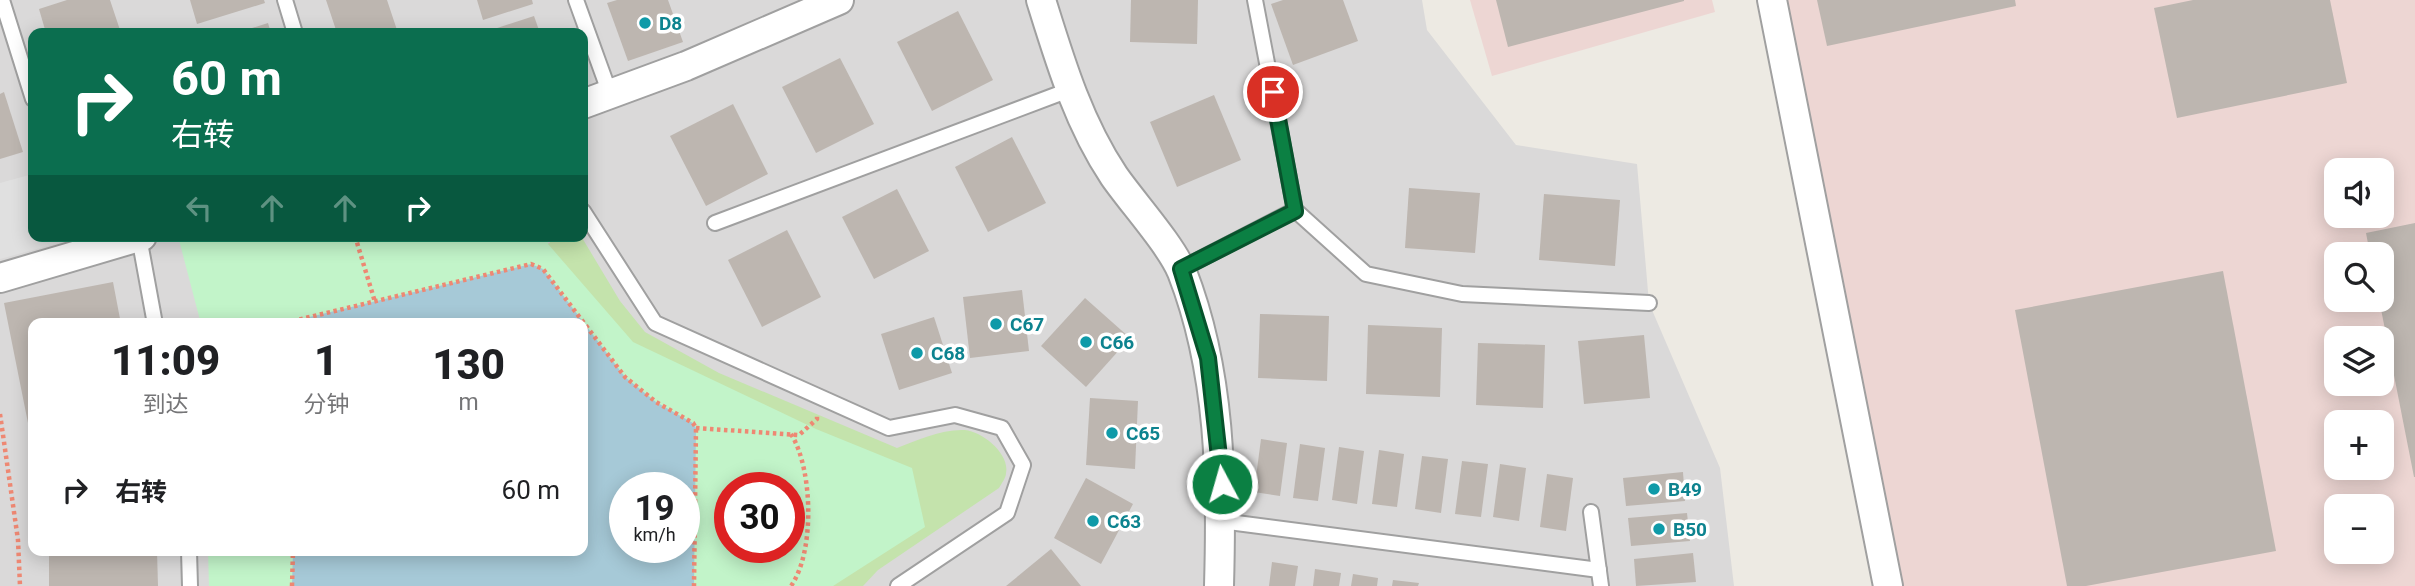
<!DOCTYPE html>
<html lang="zh">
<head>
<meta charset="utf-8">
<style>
  :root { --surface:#fff; --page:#f6f6f6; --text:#202124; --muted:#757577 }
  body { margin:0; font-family:Roboto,"Noto Sans SC",sans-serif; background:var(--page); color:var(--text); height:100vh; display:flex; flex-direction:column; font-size:26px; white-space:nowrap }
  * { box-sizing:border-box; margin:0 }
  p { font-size:23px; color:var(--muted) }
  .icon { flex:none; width:38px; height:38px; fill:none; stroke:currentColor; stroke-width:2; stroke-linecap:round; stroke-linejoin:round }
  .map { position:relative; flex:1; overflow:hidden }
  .details { position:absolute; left:28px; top:318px; width:560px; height:238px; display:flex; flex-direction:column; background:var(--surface); border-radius:14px; box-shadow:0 4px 18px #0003 }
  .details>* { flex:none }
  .guide { position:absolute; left:28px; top:28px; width:560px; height:214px; border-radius:14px; box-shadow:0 4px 18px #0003; background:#0b6e4f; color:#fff; overflow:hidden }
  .tools { position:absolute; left:2324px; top:158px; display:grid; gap:14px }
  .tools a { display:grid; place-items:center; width:70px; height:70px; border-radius:14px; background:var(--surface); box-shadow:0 4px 18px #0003; font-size:35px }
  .speed { position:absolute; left:609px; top:472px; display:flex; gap:14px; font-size:35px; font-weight:700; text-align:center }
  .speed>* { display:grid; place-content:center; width:91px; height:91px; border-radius:50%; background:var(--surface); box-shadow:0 4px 18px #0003; line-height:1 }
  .speed small { font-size:18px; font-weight:400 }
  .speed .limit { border:10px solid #d22; background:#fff; color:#111 }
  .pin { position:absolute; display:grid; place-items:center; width:60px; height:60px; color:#fff; margin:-30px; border:4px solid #fff; border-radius:50%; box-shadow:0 2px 7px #0007 }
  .me { position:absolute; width:77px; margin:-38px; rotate:354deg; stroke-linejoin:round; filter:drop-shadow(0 0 5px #0008) }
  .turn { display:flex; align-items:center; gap:24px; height:147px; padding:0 28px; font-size:32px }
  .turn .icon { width:91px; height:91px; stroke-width:2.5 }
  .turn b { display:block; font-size:49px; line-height:60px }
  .lanes { display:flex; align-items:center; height:66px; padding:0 28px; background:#0003; justify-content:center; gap:35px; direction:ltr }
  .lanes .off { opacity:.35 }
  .eta { display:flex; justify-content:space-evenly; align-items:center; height:119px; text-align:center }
  .eta b { font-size:42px; font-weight:800; line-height:49px }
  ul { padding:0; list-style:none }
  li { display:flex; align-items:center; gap:21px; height:105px; padding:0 28px }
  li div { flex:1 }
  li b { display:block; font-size:26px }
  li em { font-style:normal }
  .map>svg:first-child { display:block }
  .residential { fill:#dad9d9; fill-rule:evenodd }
  .commercial { fill:#edd6d3; fill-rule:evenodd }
  .grass { fill:#c4e3ac; fill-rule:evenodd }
  .park { fill:#c2f4c9; fill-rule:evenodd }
  .parking { fill:#e0e0e0 }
  .water { fill:#a6c9d7; fill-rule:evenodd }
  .building { fill:#bdb6b0 }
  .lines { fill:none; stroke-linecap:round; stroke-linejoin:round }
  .lane-casing { stroke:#a0a0a0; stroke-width:18 }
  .street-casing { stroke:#a0a0a0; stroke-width:32 }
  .path { stroke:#ee8873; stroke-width:4.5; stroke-dasharray:3.5 3.5; stroke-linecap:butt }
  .lane { stroke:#fff; stroke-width:14 }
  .street { stroke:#fff; stroke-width:28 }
  .route-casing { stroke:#07532c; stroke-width:18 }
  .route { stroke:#0b8043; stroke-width:12 }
  .culture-dot { fill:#0f9aa8; stroke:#fff; stroke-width:2.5 }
  .labels { text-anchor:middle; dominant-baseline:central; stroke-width:7; stroke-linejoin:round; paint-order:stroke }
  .culture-label { font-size:19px; font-weight:bold; fill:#0d838f; stroke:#fff; text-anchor:start }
</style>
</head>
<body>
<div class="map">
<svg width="2415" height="586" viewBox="0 0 2415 586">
  <rect width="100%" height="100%" fill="#edeae3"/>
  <path class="residential" d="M0,0H1422L1427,30L1516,145L1637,164L1649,303L1720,468L1734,586H0ZM33,33H583V236H33ZM33,324H583V551H33ZM625,488H684V548H625ZM730,488H789V548H730Z"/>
  <g class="commercial">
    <polygon points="1470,0 1712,0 1715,12 1492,76"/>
    <path d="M1772,0H2415V586H1888ZM2336,170H2382V215H2336ZM2336,254H2382V299H2336ZM2336,338H2382V383H2336ZM2336,422H2382V467H2336ZM2336,506H2382V551H2336Z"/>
  </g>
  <path class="grass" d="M548,236H581L620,301L645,332L719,373L897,448C918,440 941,429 965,430C983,432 1010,454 1006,473C1006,478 1001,484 999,488L878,570L863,586H700L703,420L534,248L550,243ZM730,488H789V548H730Z"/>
  <path class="park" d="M192,236H548V244L633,342L816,429L912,468L925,527L833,586H209L208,551H583V324H201L179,240ZM625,488H684V548H625ZM730,488H789V548H730Z"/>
  <polygon class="parking" points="33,174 33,236 84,236 0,259 0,183"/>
  <path class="water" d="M531,264L543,269L625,377L656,402L693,423L696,428L694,586H292L293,551H583V324H295L297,320ZM625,488H684V548H625Z"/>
  <g class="building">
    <polygon points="67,0 110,0 121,33 46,33 39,9"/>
    <polygon points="190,0 264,0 265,3 197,24"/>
    <polygon points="326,0 387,0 398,33 337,33"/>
    <polygon points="477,0 532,0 533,4 483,20"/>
    <polygon points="617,0 668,0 683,42 628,61 607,3"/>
    <polygon points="1131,0 1198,0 1197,44 1130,42"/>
    <polygon points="1283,0 1343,0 1358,41 1293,65 1271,4"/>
    <polygon points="1496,0 1684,0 1684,1 1508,47"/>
    <polygon points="1817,0 2015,0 2016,6 1827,46"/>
    <polygon points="2193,0 2330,0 2347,83 2177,118 2154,8"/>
    <polygon points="958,11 993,80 932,111 897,42"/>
    <polygon points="534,16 540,33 482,33"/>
    <polygon points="268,23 271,33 236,33"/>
    <polygon points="840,58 874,124 816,153 782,87"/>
    <polygon points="4,92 23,152 0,159 0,94"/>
    <polygon points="1214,95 1241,160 1177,187 1150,122"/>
    <polygon points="733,104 768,174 706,206 670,136"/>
    <polygon points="1012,137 1046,203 988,232 955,167"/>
    <polygon points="1409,188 1480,193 1475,253 1405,248"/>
    <polygon points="897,189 929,251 874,279 842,217"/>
    <polygon points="1544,194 1620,200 1615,266 1539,260"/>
    <polygon points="2415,223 2415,477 2414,477 2379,299 2382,299 2382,254 2370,254 2366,233"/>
    <polygon points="787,230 821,297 762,327 728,260"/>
    <polygon points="2223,271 2276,551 2086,586 2067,586 2015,310"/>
    <polygon points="113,282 121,324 33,324 32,443 4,303"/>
    <polygon points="1022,290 1029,351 970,358 963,297"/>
    <polygon points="1085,298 1130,338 1086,387 1041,346"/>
    <polygon points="1260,314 1329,316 1327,381 1258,378"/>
    <polygon points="934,317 952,373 899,390 881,334"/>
    <polygon points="1368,325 1442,328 1440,397 1366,394"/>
    <polygon points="1644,335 1650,398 1584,404 1578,341"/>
    <polygon points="1478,343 1545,345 1543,408 1476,405"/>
    <polygon points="1090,398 1138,401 1135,469 1086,465"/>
    <polygon points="1261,439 1287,443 1280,496 1254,492"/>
    <polygon points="1300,444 1325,448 1318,501 1293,498"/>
    <polygon points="1339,447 1364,451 1357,504 1332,500"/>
    <polygon points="1379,450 1404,454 1397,507 1372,504"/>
    <polygon points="1422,456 1448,459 1441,513 1415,509"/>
    <polygon points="1462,461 1488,464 1481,517 1455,514"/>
    <polygon points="1500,464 1526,468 1519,521 1493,517"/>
    <polygon points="1683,472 1685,501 1626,506 1623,478"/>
    <polygon points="1547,474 1573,478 1566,531 1540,527"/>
    <polygon points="1086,478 1133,504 1101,564 1054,538"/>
    <polygon points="1687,513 1690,541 1631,546 1628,518"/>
    <polygon points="1051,549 1081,586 1006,586"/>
    <polygon points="49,551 157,551 158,586 49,586"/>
    <polygon points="1693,553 1696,582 1636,586 1634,559"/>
    <polygon points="1272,562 1298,566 1295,586 1269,586"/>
    <polygon points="1315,569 1341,573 1339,586 1313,586"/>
    <polygon points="1353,574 1378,578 1377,586 1351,586"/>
    <polygon points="1393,580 1419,583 1418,586 1392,586"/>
  </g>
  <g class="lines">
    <g class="lane-casing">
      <g id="lane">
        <polyline points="2,0 33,99"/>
        <polyline points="285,0 295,33"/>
        <polyline points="576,0 610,94"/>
        <polyline points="1255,0 1295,210 1366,274 1462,294 1649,303"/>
        <polyline points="583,211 655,323 889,428 955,415 1002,428 1023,465 1007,513 898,586"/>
        <polyline points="715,223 1069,90"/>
        <polyline points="139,237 155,324"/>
        <polyline points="1181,269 1295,210"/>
        <polyline points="1591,512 1601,586"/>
        <polyline points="1221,521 1599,570"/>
        <polyline points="189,551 190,586"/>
      </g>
    </g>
    <g class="street-casing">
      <g id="street">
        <path d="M1041,0C1060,61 1078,122 1114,176C1132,202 1171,245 1182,272C1221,372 1222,480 1219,586"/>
        <polyline points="1772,0 1888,586"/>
        <polyline points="583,104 686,66 839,0"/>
        <polyline points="0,278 142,236"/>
      </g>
    </g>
    <g class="path">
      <polyline points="355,236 375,302"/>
      <polyline points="295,324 297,320 531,264 543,269 625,377 656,402 693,423 696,428 694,586"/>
      <polyline points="0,414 18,540 20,586"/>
      <polyline points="696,428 799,435 817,419 817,414"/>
      <path d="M791,434C813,469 815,552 791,586"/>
      <polyline points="292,586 293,551"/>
    </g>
    <use href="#lane" class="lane"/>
    <use href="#street" class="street"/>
  </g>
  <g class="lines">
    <g class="route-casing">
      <polyline id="route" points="1222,484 1208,358 1181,269 1295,211 1273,92"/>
    </g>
    <use href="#route" class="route"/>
  </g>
  <g class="culture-dot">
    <circle cx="645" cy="23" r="7"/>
    <circle cx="996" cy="324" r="7"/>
    <circle cx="1086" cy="342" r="7"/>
    <circle cx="917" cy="353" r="7"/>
    <circle cx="1112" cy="433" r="7"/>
    <circle cx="1654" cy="489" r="7"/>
    <circle cx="1093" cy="521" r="7"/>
    <circle cx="1659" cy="529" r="7"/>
  </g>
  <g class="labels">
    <g class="culture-label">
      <text x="659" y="23">D8</text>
      <text x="1010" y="324">C67</text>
      <text x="1100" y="342">C66</text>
      <text x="931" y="353">C68</text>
      <text x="1126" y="433">C65</text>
      <text x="1668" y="489">B49</text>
      <text x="1107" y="521">C63</text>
      <text x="1673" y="529">B50</text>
    </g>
  </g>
</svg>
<div class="tools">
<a><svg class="icon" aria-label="sound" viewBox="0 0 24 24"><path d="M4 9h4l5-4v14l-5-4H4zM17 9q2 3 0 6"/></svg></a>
<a><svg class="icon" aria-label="search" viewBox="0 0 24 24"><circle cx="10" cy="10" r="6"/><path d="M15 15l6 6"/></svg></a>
<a><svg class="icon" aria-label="layers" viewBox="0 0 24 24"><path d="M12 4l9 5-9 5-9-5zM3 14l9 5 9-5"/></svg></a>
<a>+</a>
<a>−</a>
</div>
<div class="speed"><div>19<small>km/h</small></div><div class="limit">30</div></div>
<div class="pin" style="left:1273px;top:92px;background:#d93025"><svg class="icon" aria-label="arrive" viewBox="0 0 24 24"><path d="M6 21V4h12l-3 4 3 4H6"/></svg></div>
<svg class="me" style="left:1222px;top:484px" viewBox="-20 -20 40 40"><circle r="17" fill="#0b8043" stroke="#fff" stroke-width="3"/><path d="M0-11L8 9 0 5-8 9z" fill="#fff"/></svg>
<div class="guide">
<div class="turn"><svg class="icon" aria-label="right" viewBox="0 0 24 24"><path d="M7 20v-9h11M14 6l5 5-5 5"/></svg><div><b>60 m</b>右转</div></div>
<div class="lanes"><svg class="icon off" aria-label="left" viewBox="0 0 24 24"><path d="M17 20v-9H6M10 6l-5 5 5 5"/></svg><svg class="icon off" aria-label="ahead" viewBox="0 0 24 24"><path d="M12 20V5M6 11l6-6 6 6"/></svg><svg class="icon off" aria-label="ahead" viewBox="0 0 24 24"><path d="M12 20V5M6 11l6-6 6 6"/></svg><svg class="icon" aria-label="right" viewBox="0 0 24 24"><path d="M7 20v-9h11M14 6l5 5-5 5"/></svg></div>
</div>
<section class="details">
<div class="eta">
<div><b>11:09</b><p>到达</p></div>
<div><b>1</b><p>分钟</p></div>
<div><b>130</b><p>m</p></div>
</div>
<ul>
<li><svg class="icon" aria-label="right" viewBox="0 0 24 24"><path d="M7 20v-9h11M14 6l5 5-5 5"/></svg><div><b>右转</b></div><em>60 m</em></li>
</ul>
</section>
</div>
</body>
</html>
